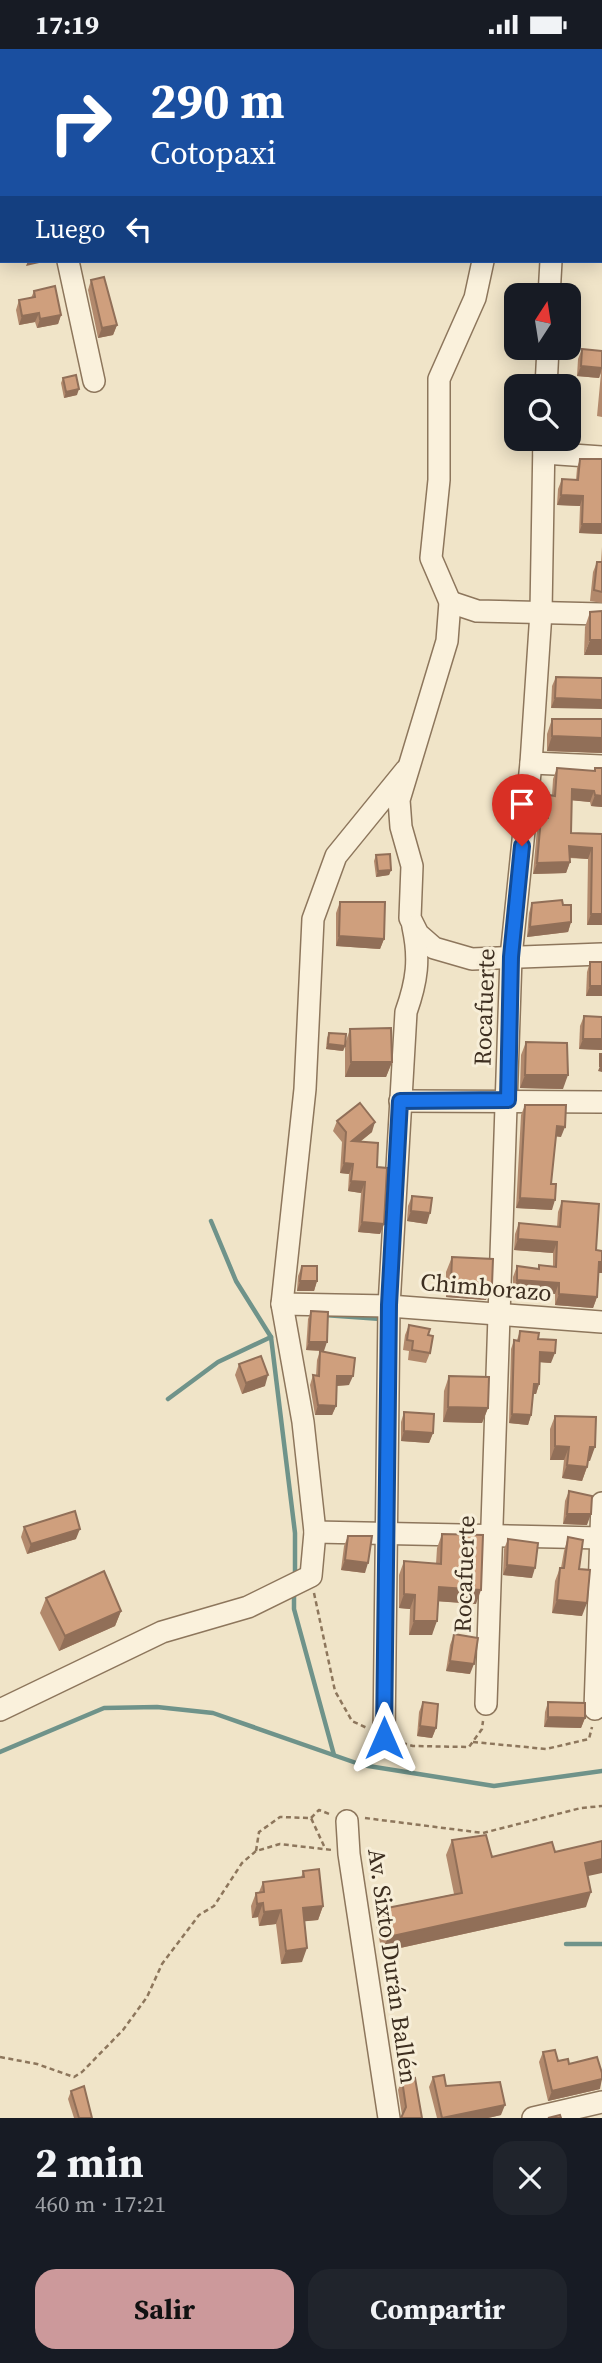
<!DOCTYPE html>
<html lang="es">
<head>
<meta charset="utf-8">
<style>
  :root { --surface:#171b24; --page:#20242c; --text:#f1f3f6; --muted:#9ea1a6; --accent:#cc999b }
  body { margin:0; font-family:"Source Serif 4",serif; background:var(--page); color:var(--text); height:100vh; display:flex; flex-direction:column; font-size:26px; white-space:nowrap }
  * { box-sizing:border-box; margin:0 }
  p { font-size:23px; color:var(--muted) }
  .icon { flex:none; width:38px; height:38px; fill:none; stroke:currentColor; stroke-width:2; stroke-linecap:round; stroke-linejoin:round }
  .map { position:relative; height:2069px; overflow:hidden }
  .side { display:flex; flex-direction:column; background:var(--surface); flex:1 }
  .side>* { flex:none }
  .hud { position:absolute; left:0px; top:0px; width:602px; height:214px; box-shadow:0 4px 18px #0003; background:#1a4fa0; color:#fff; overflow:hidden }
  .needle { width:46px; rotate:12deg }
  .controls { position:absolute; left:504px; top:234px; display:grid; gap:14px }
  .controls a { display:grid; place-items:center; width:77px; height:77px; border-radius:14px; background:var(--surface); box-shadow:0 4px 18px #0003; font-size:35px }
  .pin { position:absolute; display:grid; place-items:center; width:60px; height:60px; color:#fff; margin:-72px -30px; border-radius:50% 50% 50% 0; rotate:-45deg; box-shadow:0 0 7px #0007 }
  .pin .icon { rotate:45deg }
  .me { position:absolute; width:77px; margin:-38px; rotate:0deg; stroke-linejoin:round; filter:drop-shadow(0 0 5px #0008) }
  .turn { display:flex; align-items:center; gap:24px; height:147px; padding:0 35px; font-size:32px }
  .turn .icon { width:91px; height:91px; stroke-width:2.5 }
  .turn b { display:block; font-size:49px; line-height:60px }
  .then { display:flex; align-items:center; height:66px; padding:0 35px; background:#0003; gap:14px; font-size:26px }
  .round { display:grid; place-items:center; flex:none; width:74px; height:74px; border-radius:21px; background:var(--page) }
  .overview { display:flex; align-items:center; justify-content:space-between; height:119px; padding:0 35px }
  h1 { font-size:42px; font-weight:700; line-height:52px }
  .action { display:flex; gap:14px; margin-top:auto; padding:14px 35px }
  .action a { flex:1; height:80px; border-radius:21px; background:var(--accent); color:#111; font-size:28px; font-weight:700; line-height:80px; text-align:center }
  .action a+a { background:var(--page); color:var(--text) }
  .status { display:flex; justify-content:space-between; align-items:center; height:49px; padding:0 35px; background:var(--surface); direction:ltr }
  .status svg { height:19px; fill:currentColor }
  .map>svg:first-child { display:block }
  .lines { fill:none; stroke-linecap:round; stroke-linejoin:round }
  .stream { stroke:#6f938a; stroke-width:4.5 }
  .minor-casing { stroke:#8d765c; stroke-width:24 }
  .path { stroke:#8d765c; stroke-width:2.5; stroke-dasharray:5 3.5; stroke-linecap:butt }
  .minor { stroke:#faf1dc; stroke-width:21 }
  .wall { fill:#b2896c }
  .shaded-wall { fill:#916f58 }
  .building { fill:#cf9f7d; stroke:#916f58; stroke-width:2 }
  .route-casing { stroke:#114b97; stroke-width:18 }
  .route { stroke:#1a73e8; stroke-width:12 }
  .labels { text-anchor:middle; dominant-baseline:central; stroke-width:6; stroke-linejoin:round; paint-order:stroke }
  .street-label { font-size:24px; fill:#3d2e20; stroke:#f7eed8 }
</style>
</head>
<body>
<div class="status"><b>17:19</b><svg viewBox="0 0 49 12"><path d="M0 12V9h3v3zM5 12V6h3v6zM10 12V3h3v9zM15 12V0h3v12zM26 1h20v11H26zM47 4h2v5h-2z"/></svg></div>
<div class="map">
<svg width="602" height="2069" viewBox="0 0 602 2069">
  <rect width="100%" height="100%" fill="#f0e4c8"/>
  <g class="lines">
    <g class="stream">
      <polyline points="211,1172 236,1232 271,1288 295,1484 295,1529"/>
      <polyline points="324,1266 381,1270"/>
      <polyline points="168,1350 218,1313 271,1288"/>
      <polyline points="294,1541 294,1560 334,1706"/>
      <polyline points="0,1703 104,1659 157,1658 213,1664 362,1716 494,1737 602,1722"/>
      <polyline points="566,1895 602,1895"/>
    </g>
    <g class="minor-casing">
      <g id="minor">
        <polyline points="88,2 92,0"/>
        <polyline points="558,2 558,0"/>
        <polyline points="0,49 2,48"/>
        <polyline points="68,212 94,332"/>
        <polyline points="483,212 475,249 439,330 439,431 431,509 450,553 447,592 399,751 401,778 412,817 410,869 418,885 434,899 472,910 602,905"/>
        <polyline points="549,247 551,212"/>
        <polyline points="546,338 548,299"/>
        <polyline points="544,404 602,408"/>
        <polyline points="450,553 477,562 602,565"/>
        <polyline points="531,714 602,717"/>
        <polyline points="400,1052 602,1053"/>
        <polyline points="282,1255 389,1257 602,1273"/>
        <polyline points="315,1483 602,1489"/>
        <polyline points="486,1655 511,908 531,714 541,563 544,390"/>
        <polyline points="595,1660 602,1454"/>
        <polyline points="0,1661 162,1583 248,1558 311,1527 315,1483 303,1373 282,1255 305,1040 313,870 336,807 406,721"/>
        <path d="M384,1689L389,1257L406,963C417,932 420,910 413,878"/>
        <polyline points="347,1772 349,1805 389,2069"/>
        <polyline points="533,2069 602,2053"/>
      </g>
    </g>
    <g class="path">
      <polyline points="25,0 25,2"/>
      <polyline points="314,1544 335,1642 352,1672 367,1679"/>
      <polyline points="473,1693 546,1700 589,1690 592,1678"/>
      <polyline points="402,1694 413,1697 469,1698 482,1680 483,1672"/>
      <polyline points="311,1769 319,1761 332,1766"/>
      <polyline points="365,1769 483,1784 581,1759 602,1757"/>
      <polyline points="256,1802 259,1783 280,1768 311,1769 324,1797"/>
      <polyline points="0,2008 37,2015 74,2028 82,2023 123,1981 147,1948 162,1915 199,1866 214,1857 242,1814 256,1802 280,1795 332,1801"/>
    </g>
    <use href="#minor" class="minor"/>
  </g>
  <g class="wall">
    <polygon points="580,0 602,0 602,64 600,64 600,2 579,2"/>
    <polygon points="91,231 117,276 113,286 98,289 88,241"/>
    <polygon points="510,241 516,278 506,277 507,251"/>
    <polygon points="34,242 61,266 58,275 37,279 35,273 19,276 16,261 19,251 31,249"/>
    <polygon points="582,300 602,302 602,368 597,367 601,324 599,329 577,327 578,310"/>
    <polygon points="63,329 77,346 64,349 61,334"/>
    <polygon points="580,410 602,410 602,485 579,484 580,457 557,456 558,440 562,430 576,431 577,419"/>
    <polygon points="602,498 602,554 590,552 593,523 597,513 601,513"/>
    <polygon points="602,562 584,606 585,578 590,563"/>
    <polygon points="556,628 602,629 551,659 552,637"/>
    <polygon points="552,670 602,670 602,704 547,702 547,685"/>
    <polygon points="557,719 594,722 595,719 602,758 591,757 590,753 572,751 571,784 602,785 602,876 587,876 588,810 569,809 570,813 566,824 533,825 537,780 541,769 545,769 545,757 549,746 552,747 553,730"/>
    <polygon points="376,806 391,821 389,826 376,828 374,812"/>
    <polygon points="340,853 384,890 380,900 336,897 336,864"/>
    <polygon points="532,854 563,856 571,873 568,883 527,888 529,864"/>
    <polygon points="590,913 602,913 602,947 586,947 587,923"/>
    <polygon points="584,967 602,968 602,1001 579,1000 580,977"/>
    <polygon points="350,980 392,1013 386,1028 345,1028 345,998 343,1002 326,1000 327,989 329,984 346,992"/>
    <polygon points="526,993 563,1040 520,1039 521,1006"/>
    <polygon points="525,1056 561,1088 556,1087 551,1135 552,1161 516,1159 521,1066"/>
    <polygon points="337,1072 372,1083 360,1093 377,1118 384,1175 380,1185 358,1183 361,1144 348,1142 349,1125 340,1124 342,1093 333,1082"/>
    <polygon points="412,1147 427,1175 407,1172 408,1157"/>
    <polygon points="562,1152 596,1201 602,1202 602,1224 598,1224 597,1248 593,1259 555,1256 555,1245 513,1242 513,1228 517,1217 538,1220 539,1216 553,1217 553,1204 514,1201 515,1185 519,1174 557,1178 558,1163"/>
    <polygon points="452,1208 492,1236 486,1251 446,1248 446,1223"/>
    <polygon points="302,1217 317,1232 314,1242 297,1242 298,1227"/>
    <polygon points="311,1262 324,1302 306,1301 308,1270"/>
    <polygon points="409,1276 430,1304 426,1314 408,1311 409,1302 403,1301 405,1286"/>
    <polygon points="520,1282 538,1290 551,1314 540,1313 539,1335 536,1345 533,1345 531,1366 528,1376 509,1374 511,1300 514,1291 517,1291"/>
    <polygon points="320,1302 349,1336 337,1337 336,1357 332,1366 315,1366 310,1336 313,1326 316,1327 317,1311"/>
    <polygon points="239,1315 265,1337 242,1345 235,1326"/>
    <polygon points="449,1327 488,1359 482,1374 443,1373 444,1342"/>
    <polygon points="404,1363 433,1384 429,1394 401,1392 401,1373"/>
    <polygon points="555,1367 590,1412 588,1412 587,1418 582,1432 562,1429 564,1411 550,1411 550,1380"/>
    <polygon points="569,1442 587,1476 563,1475 565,1452"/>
    <polygon points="24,1478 76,1490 27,1505 21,1488"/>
    <polygon points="442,1485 476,1555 438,1552 432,1586 409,1586 410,1560 399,1559 399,1526 404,1512 436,1515 437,1499"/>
    <polygon points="348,1487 365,1524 341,1521 344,1497"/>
    <polygon points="568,1488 579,1520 582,1567 552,1564 555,1532 560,1519 561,1519 564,1502"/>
    <polygon points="508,1490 532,1529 503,1526 504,1500"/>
    <polygon points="46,1549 121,1562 115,1577 59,1602 40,1564"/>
    <polygon points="454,1585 470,1625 446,1622 450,1596"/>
    <polygon points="423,1653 436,1679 432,1689 417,1687 419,1663"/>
    <polygon points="548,1653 585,1669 581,1679 544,1678 545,1663"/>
    <polygon points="452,1791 492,1808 555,1803 587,1827 586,1858 382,1903 376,1875 382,1860 454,1845 446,1806"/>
    <polygon points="303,1822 323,1857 318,1871 304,1872 302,1913 281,1915 276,1875 259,1877 258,1868 252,1869 251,1857 256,1844 259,1843 263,1833 301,1829"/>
    <polygon points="543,2003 558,2012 569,2015 600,2040 548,2052 539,2013"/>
    <polygon points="433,2028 446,2037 501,2066 488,2069 437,2069 429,2038"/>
    <polygon points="402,2031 422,2069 402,2066 398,2041"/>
    <polygon points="71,2042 92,2069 74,2069 68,2050"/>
  </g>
  <g class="shaded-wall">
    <polygon points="2,16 2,26 0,26 0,17"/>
    <rect x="600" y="166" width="2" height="10"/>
    <polygon points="28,212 48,212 26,217"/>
    <polygon points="39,264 35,273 19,276 22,267"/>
    <polygon points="61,266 58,275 37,279 40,270"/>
    <polygon points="509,267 516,267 516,278 506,277"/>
    <polygon points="117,276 113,286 98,289 102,279"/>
    <polygon points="581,317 602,319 599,329 577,327"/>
    <polygon points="79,340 77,346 64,349 66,343"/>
    <polygon points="561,446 583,447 580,457 557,456"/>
    <polygon points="582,475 602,475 602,485 579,484"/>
    <polygon points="590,591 602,591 602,606 584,606"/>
    <polygon points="555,649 602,651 602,660 551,659"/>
    <polygon points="552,687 602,689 602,704 547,702"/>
    <polygon points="572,740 594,742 590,753 568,751"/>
    <polygon points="595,746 602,747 602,758 591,757"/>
    <polygon points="569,797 592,799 588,810 565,808"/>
    <polygon points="570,813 566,824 533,825 537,814"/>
    <polygon points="391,821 389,826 376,828 378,822"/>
    <polygon points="591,865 602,865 602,876 587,876"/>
    <polygon points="571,873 568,883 527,888 530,878"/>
    <polygon points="339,887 384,890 380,900 336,897"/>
    <polygon points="590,937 602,937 602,947 586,947"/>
    <polygon points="583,990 602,990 602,1001 579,1000"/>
    <polygon points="328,995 345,997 343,1002 326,1000"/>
    <polygon points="351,1013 392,1013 386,1028 345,1028"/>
    <polygon points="600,1017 602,1017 602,1023 598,1022"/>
    <polygon points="525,1026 568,1026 563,1040 520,1039"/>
    <polygon points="375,1073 372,1083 348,1102 352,1092"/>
    <polygon points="557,1077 565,1078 561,1088 553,1087"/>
    <polygon points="344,1114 353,1115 349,1125 340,1124"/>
    <polygon points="351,1132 365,1133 361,1144 348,1142"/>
    <polygon points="520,1149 555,1151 552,1161 516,1159"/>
    <polygon points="411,1162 430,1164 427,1175 407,1172"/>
    <polygon points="362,1173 384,1175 380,1185 358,1183"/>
    <polygon points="518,1190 557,1193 553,1204 514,1201"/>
    <polygon points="599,1213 602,1213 602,1224 595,1224"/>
    <polygon points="517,1231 559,1234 555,1245 513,1242"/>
    <polygon points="300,1232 317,1232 314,1242 297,1242"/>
    <polygon points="451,1233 492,1236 486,1251 446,1248"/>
    <polygon points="559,1245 597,1248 593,1259 555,1256"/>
    <polygon points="309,1293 327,1293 324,1302 306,1301"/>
    <polygon points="540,1303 555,1304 551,1314 537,1313"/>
    <polygon points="268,1326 265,1337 242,1345 246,1334"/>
    <polygon points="337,1327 353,1327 349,1336 334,1337"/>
    <polygon points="534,1335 539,1335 536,1345 531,1345"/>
    <polygon points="318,1356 336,1357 332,1366 315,1366"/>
    <polygon points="448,1358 488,1359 482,1374 443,1373"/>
    <polygon points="512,1365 531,1366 528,1376 509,1374"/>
    <polygon points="404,1382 433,1384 429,1394 401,1392"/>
    <polygon points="555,1397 569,1398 564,1411 550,1411"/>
    <polygon points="590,1398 595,1398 590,1412 585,1412"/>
    <polygon points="567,1416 587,1418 582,1432 562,1429"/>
    <polygon points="567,1465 591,1465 587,1476 563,1475"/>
    <polygon points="80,1480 76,1490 27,1505 31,1495"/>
    <polygon points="345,1511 368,1514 365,1524 341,1521"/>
    <polygon points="507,1516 535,1519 532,1529 503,1526"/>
    <polygon points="439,1538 481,1541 476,1555 434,1552"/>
    <polygon points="404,1545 415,1546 410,1560 399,1559"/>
    <polygon points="557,1551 587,1554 582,1567 552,1564"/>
    <polygon points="121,1562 115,1577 59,1602 65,1587"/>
    <polygon points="414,1572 437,1572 432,1586 409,1586"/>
    <polygon points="450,1612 474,1615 470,1625 446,1622"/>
    <polygon points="548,1668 585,1669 581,1679 544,1678"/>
    <polygon points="420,1677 436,1679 432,1689 417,1687"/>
    <polygon points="602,1810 602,1824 579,1829 585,1814"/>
    <polygon points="591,1843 586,1858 382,1903 388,1888"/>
    <polygon points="263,1854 258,1868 252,1869 257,1855"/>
    <polygon points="323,1857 318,1871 298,1873 303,1859"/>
    <polygon points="281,1861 276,1875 259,1877 264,1863"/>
    <polygon points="307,1899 302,1913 281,1915 286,1902"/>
    <polygon points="602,2030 600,2040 548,2052 552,2042"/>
    <polygon points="505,2056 501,2066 488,2069 443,2069"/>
  </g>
  <g class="building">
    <polygon points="5,0 14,0 14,2 2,2 2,16 0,17 0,1"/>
    <rect x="360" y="0" width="24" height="2"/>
    <rect x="446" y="0" width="39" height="2"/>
    <polygon points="581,0 602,0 602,41 600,41 600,2 581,2"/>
    <polygon points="2,67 2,86 0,86 0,68"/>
    <rect x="600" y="104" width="2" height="62"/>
    <polygon points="104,228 117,276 102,279 91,231"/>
    <polygon points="55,237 61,266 40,270 39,264 22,267 19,251 35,248 34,242"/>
    <polygon points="510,241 533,242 532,247 516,247 516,267 509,267"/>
    <polygon points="582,300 602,302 602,319 581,317"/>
    <polygon points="76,326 79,340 66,343 63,329"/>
    <polygon points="580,410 602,410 602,475 582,475 583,447 561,446 562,430 578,431"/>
    <polygon points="597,513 602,513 602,543 594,541"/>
    <polygon points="602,562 602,591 590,591 590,563"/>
    <polygon points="556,628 602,629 602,651 555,649"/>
    <polygon points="552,670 602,670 602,689 552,687"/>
    <polygon points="557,719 595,722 595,719 602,719 602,747 595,746 594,742 572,740 571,784 602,785 602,865 591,865 592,799 569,797 570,813 537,814 541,769 548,769 549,746 555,747"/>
    <polygon points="390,805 391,821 378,822 376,806"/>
    <polygon points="562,851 563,856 571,856 571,873 530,878 532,854"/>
    <polygon points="340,853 385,853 384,890 339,887"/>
    <rect x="590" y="913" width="12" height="24"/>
    <polygon points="584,967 602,968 602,990 583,990"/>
    <polygon points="391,979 392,1013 351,1013 350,980"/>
    <polygon points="329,984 346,985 345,997 328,995"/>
    <polygon points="526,993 567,994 568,1026 525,1026"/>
    <rect x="600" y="1005" width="2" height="12"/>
    <polygon points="360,1054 375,1073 352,1092 378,1094 377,1118 387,1119 384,1175 362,1173 365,1133 351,1132 353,1115 344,1114 346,1083 337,1072"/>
    <polygon points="525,1056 566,1056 565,1078 557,1077 551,1135 556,1135 555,1151 520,1149"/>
    <polygon points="412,1147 432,1149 430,1164 411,1162"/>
    <polygon points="562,1152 599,1155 596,1201 602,1202 602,1213 599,1213 597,1248 559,1245 559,1234 517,1231 517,1217 539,1220 539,1216 556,1218 557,1193 518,1190 519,1174 560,1178"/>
    <polygon points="452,1208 493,1210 492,1236 451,1233"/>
    <polygon points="302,1217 317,1217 317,1232 300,1232"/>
    <polygon points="311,1262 328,1263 327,1293 309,1293"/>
    <polygon points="409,1276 430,1280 428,1286 433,1287 430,1304 412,1301 413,1292 407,1291"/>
    <polygon points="520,1282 539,1284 538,1290 556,1291 555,1304 540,1303 539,1335 534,1335 531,1366 512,1365 514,1291 519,1292"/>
    <polygon points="320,1302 355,1309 353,1327 337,1327 336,1357 318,1356 313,1326 319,1327"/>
    <polygon points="261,1307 268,1326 246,1334 239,1315"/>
    <polygon points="449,1327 489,1328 488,1359 448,1358"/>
    <polygon points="404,1363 434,1365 433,1384 404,1382"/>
    <polygon points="555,1367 596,1368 595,1398 590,1398 587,1418 567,1416 569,1398 555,1397"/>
    <polygon points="569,1442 592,1447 591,1465 567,1465"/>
    <polygon points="75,1462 80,1480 31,1495 24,1478"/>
    <polygon points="442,1485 483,1486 481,1541 439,1538 437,1572 414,1572 415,1546 404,1545 404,1512 441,1515"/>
    <polygon points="348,1487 372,1487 368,1514 345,1511"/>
    <polygon points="568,1488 583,1491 579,1520 590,1521 587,1554 557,1551 560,1519 564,1519"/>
    <polygon points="508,1490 538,1494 535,1519 507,1516"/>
    <polygon points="104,1522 121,1562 65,1587 46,1549"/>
    <polygon points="454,1585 478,1589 474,1615 450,1612"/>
    <polygon points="423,1653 438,1655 436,1679 420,1677"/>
    <polygon points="548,1653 585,1654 585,1669 548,1668"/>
    <polygon points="486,1786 492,1808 552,1793 555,1803 602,1792 602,1810 585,1814 591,1843 388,1888 382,1860 462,1844 452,1791"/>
    <polygon points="319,1820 323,1857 303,1859 307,1899 286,1902 281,1861 264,1863 263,1854 257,1855 256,1844 264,1843 263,1833 304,1828 303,1822"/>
    <polygon points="555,2001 558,2012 568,2010 569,2015 597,2008 602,2024 602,2030 552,2042 543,2003"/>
    <polygon points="444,2026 446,2037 500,2033 505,2056 442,2069 433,2028"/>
    <polygon points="415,2029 422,2069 401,2069 406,2058 402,2031"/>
    <polygon points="84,2037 92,2069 79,2069 71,2042"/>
    <polygon points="560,2066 561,2069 548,2069"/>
  </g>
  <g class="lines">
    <g class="route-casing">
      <polyline id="route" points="384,1689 389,1256 400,1052 508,1051 511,908 522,797"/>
    </g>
    <use href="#route" class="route"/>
  </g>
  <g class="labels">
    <g class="street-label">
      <text transform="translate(484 958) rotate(-88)">Rocafuerte</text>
      <text transform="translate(486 1238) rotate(5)">Chimborazo</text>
      <text transform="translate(464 1525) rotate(-88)">Rocafuerte</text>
      <text transform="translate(393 1917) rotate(82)">Av. Sixto Durán Ballén</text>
    </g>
  </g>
</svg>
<div class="controls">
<a><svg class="needle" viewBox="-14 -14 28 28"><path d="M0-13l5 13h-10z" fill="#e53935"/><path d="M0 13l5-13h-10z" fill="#9ea1a6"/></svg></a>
<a><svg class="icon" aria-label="search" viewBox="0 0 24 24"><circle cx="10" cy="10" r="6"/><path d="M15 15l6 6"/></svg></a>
</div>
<div class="pin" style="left:522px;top:797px;background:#d93025"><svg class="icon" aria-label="arrive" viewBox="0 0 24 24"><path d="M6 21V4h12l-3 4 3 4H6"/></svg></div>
<svg class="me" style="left:384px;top:1689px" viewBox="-20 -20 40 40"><path d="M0-17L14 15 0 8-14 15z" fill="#1a73e8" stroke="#fff" stroke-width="4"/></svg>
<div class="hud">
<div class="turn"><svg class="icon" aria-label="right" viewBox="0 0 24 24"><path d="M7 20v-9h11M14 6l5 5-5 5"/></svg><div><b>290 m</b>Cotopaxi</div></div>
<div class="then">Luego<svg class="icon" aria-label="left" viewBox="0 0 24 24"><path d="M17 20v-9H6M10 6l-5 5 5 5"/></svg></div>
</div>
</div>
<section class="side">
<div class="overview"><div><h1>2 min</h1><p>460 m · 17:21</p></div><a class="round"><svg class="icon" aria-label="close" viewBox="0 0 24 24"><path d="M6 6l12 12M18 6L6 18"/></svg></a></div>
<div class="action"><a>Salir</a><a>Compartir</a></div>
</section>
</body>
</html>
